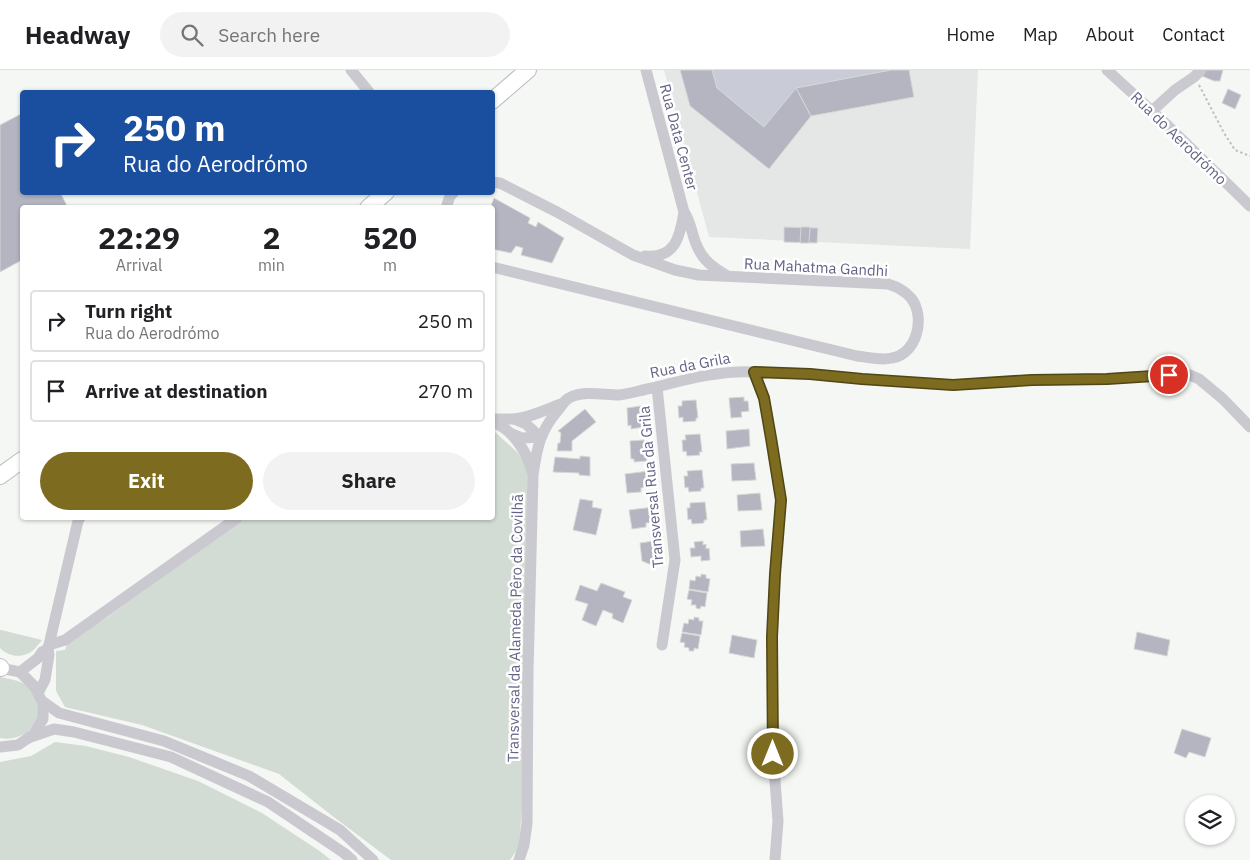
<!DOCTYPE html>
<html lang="en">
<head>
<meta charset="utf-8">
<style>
  :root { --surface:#fff; --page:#f2f2f2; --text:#202124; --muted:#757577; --line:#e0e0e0; --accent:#7d6b20 }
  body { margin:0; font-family:"IBM Plex Sans",sans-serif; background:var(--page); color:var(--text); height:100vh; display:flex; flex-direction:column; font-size:19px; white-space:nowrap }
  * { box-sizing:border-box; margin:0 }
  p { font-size:16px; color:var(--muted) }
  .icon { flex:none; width:28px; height:28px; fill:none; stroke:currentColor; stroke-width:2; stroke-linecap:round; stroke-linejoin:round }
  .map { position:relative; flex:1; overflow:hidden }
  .drawer { position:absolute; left:20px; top:135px; width:475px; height:315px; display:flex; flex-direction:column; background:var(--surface); border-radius:5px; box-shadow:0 1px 4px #0004 }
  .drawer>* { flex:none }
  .banner { position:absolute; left:20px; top:20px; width:475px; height:105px; border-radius:5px; box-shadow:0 1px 4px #0004; background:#1a4fa0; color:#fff; overflow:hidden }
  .tools { position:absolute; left:1185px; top:725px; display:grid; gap:10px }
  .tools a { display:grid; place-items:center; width:50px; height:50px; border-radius:50%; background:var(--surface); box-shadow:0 1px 4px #0004; font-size:25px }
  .pin { position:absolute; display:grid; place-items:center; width:42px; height:42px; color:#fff; margin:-21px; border:2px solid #fff; border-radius:50%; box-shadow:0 1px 5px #0007 }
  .me { position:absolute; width:55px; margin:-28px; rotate:0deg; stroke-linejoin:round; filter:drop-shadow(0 0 4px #0008) }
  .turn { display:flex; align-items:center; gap:18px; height:105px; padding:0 20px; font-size:22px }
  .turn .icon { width:65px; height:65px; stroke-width:2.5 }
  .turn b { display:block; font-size:35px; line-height:42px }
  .eta { display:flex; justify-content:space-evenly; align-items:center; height:85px; text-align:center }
  .eta b { font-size:30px; font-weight:800; line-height:35px }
  .button { display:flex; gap:10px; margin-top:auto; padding:10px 20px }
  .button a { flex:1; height:58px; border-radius:30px; background:var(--accent); color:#fff; font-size:20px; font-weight:800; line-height:58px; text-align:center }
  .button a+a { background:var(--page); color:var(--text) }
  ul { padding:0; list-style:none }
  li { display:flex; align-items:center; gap:15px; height:62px; margin:0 10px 8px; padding:0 10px; border:2px solid var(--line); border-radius:5px }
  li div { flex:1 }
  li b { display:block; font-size:19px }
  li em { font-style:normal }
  header { display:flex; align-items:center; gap:30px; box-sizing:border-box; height:70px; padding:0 25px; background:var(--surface); border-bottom:1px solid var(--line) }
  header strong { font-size:24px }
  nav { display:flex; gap:28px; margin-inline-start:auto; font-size:18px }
  .search { width:350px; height:45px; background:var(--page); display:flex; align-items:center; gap:12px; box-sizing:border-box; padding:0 18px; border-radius:28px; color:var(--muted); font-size:19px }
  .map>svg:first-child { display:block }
  .built { fill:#e5e7e6 }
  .green { fill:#d2dcd4 }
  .water { fill:#c9cbd6 }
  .building { fill:#b4b5c0; stroke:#d6d8d5 }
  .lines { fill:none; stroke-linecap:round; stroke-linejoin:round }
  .secondary-casing { stroke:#bbbac3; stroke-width:18 }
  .path { stroke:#c0bfc4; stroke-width:2; stroke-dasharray:2.5 2.5; stroke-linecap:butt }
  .minor { stroke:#c9c9cf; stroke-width:11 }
  .secondary { stroke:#fff; stroke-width:16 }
  .route-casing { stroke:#514615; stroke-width:12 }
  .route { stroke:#7d6b20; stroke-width:9 }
  .labels { text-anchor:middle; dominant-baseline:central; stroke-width:5; stroke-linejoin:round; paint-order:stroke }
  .street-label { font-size:15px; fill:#646386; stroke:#fff }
</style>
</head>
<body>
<header>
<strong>Headway</strong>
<div class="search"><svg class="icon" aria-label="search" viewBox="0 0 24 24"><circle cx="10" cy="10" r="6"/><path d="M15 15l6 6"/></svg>Search here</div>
<nav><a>Home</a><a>Map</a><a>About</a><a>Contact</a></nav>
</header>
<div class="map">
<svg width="1250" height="790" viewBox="0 0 1250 790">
  <rect width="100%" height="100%" fill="#f4f7f3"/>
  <polygon class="built" points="664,0 978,0 970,179 709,167"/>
  <g class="green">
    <polygon points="493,361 496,363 517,382 528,396 522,737 519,777 510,790 391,790 335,748 279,704 142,655 65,637 56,621 56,581 65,580 70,565 79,563 106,548 245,448 492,448"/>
    <path d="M0,560H1L42,570C38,575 33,582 27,584C18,588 6,585 0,578Z"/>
    <path d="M0,607C9,609 19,610 26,615C33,620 34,625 36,632C37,634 38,637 39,639C41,659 17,672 0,668Z"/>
    <polygon points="55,672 86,676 129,687 198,711 262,743 321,782 331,790 0,790 0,692 31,686"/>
  </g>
  <polygon class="water" points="712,0 891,0 796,18 764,57 717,18"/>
  <g class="building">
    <polygon points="680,0 712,0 717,18 764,57 796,18 811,46 769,99 690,36"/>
    <polygon points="891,0 909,0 914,27 811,46 796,18"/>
    <polygon points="1204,0 1223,0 1220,11 1214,11 1202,6"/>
    <polygon points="1228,19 1241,25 1235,39 1222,33"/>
    <polygon points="21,44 22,47 22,122 60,122 68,138 22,138 22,190 0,202 0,55"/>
    <polygon points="494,128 530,148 528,153 536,157 538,152 564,168 552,193 521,185 523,178 516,176 511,183 492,179 492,138 490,138"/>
    <polygon points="784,157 818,158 817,173 784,172"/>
    <polygon points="801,157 810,157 809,173 800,173"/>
    <polygon points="744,327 744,331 748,331 749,341 741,342 742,347 731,348 729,328"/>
    <polygon points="696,330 698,348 696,348 696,351 683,352 683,347 679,348 678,336 682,336 682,331"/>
    <polygon points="641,336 642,341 646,340 647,352 643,352 644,357 631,359 631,355 628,356 627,338"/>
    <polygon points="585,339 596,352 572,371 572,381 557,381 558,373 560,373 561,363 558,361"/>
    <polygon points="749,359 750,376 727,379 726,361"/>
    <polygon points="700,364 702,382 699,382 700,385 687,386 686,381 683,382 682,370 686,370 685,365"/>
    <polygon points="644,370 645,374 649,374 650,386 646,386 647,391 634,392 634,389 631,389 630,371"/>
    <polygon points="580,386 590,387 590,406 579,405 579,403 553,402 555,387 580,389"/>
    <polygon points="754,393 756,410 732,411 731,394"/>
    <polygon points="702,400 704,418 701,418 701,421 689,422 688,417 685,418 684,406 688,406 687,401"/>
    <polygon points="649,401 651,416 641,418 641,422 627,423 625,404"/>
    <polygon points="760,423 762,440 738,441 737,425"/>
    <polygon points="580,429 593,431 592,437 602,439 596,465 573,460"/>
    <polygon points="705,432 707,450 704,450 704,453 692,454 691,449 688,450 687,438 690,438 690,433"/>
    <polygon points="654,437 656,452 646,453 646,457 632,459 629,440"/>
    <polygon points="763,459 765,476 741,477 740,461"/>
    <polygon points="654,471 655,476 659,476 660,487 657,487 657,497 642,491 640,473"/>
    <polygon points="703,471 703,475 706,474 706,479 709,478 710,490 701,491 701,486 691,487 690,478 695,478 694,472"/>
    <polygon points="701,504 706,505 706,508 710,509 708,522 689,519 690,510 695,511 696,506 701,507"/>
    <polygon points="601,513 625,522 623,527 632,530 623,553 612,548 613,544 603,540 596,556 582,550 588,534 575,530 580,515 597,521"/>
    <polygon points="689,520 707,523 705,537 701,536 700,539 696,538 696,535 691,535 692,530 687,529"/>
    <polygon points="694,547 699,548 699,551 703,551 701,565 682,562 684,553 688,554 689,549 694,550"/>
    <polygon points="1137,562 1170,570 1167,586 1134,579"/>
    <polygon points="682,563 700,566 698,579 694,578 694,581 689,581 689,578 684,577 685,573 680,572"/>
    <polygon points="732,565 757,570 754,588 729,583"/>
    <polygon points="1182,659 1211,668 1205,687 1189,682 1186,688 1174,683"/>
  </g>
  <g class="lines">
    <g class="secondary-casing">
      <g id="secondary">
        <polyline points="492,31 528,0"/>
        <polyline points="368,138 386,122"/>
        <polyline points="0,406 22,390"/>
        <polyline points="0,597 1,598"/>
      </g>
    </g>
    <polyline class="path" points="1199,15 1224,63 1235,80 1250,86"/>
    <g class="minor">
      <polyline points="351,0 369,22"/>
      <path d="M646,0L684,142C689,149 691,158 693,165C699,186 708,195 726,205"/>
      <polyline points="1107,0 1166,54 1250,136"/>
      <polyline points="1152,41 1175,20 1194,7 1201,0"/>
      <path d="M492,112L500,113L557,142L633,185L675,200L699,205L888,214C898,217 905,221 911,228C926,247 917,284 892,288C880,291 868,287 857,286L492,197"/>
      <polyline points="446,138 450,126 454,122"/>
      <path d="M645,186C675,189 680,167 684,142"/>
      <polyline points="754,302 810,304 862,309 953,315 1032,310 1107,309 1180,304 1190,305 1199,309 1223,329 1250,357"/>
      <polyline points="657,317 675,490 662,575"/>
      <path d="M492,349C499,349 507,349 513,349C530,348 545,340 561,334"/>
      <polyline points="514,349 526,354 540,367"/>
      <path d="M492,352C512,358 527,382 532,401"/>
      <polyline points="510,363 522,368 540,367"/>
      <polyline points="49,575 65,570 237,448"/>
      <polyline points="0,598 20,602 35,617 43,634 43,649 34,664 18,675 0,677"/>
      <polyline points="20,602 38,588 42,582 48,579"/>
      <polyline points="38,623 45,610 49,585 48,579 78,451 80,448"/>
      <polyline points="42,631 59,643 164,671 249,706 340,760 373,790"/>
      <polyline points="28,668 54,659 74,662 171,687 268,732 344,783 352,790"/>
      <path d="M519,790L524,775L527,753L528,602L533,405C537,377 540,361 559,339C562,335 565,330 569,328C584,320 603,325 619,325C630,324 641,320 652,318C685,310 720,300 754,302L764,328L771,367L781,430L775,504L772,567L773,684L778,751L775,790"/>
    </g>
    <use href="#secondary" class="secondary"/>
  </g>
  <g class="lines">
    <g class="route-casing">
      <polyline id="route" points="773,684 772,567 775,504 781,430 771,368 764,328 754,302 810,304 862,309 953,315 1032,310 1107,309 1169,305"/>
    </g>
    <use href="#route" class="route"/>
  </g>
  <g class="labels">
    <g class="street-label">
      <text transform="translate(679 67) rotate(75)">Rua Data Center</text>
      <text transform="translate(1179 68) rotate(44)">Rua do Aerodrómo</text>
      <text transform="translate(816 197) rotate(3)">Rua Mahatma Gandhi</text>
      <text transform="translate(690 295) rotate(-11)">Rua da Grila</text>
      <text transform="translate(651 417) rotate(-95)">Transversal Rua da Grila</text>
      <text transform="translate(515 558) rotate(-89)">Transversal da Alameda Pêro da Covilhã</text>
    </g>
  </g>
</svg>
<div class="tools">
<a><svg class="icon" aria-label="layers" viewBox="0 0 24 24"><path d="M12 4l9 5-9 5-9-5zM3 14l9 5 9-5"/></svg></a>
</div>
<div class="pin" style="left:1169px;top:305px;background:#d93025"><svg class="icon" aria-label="arrive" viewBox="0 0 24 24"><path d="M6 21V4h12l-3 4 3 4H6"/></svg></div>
<svg class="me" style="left:773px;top:684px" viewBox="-20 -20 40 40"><circle r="17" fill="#7d6b20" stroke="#fff" stroke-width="3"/><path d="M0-11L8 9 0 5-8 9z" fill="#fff"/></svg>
<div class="banner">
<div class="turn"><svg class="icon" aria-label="right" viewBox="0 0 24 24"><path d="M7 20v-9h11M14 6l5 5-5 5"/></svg><div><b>250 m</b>Rua do Aerodrómo</div></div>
</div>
<section class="drawer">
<div class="eta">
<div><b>22:29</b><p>Arrival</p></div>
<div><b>2</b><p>min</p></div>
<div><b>520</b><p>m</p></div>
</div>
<ul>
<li><svg class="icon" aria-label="right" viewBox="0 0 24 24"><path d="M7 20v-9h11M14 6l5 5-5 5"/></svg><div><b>Turn right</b><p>Rua do Aerodrómo</p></div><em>250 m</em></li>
<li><svg class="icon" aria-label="arrive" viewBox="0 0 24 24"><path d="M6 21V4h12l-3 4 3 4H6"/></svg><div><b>Arrive at destination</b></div><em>270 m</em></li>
</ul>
<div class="button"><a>Exit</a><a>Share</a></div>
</section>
</div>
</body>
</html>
